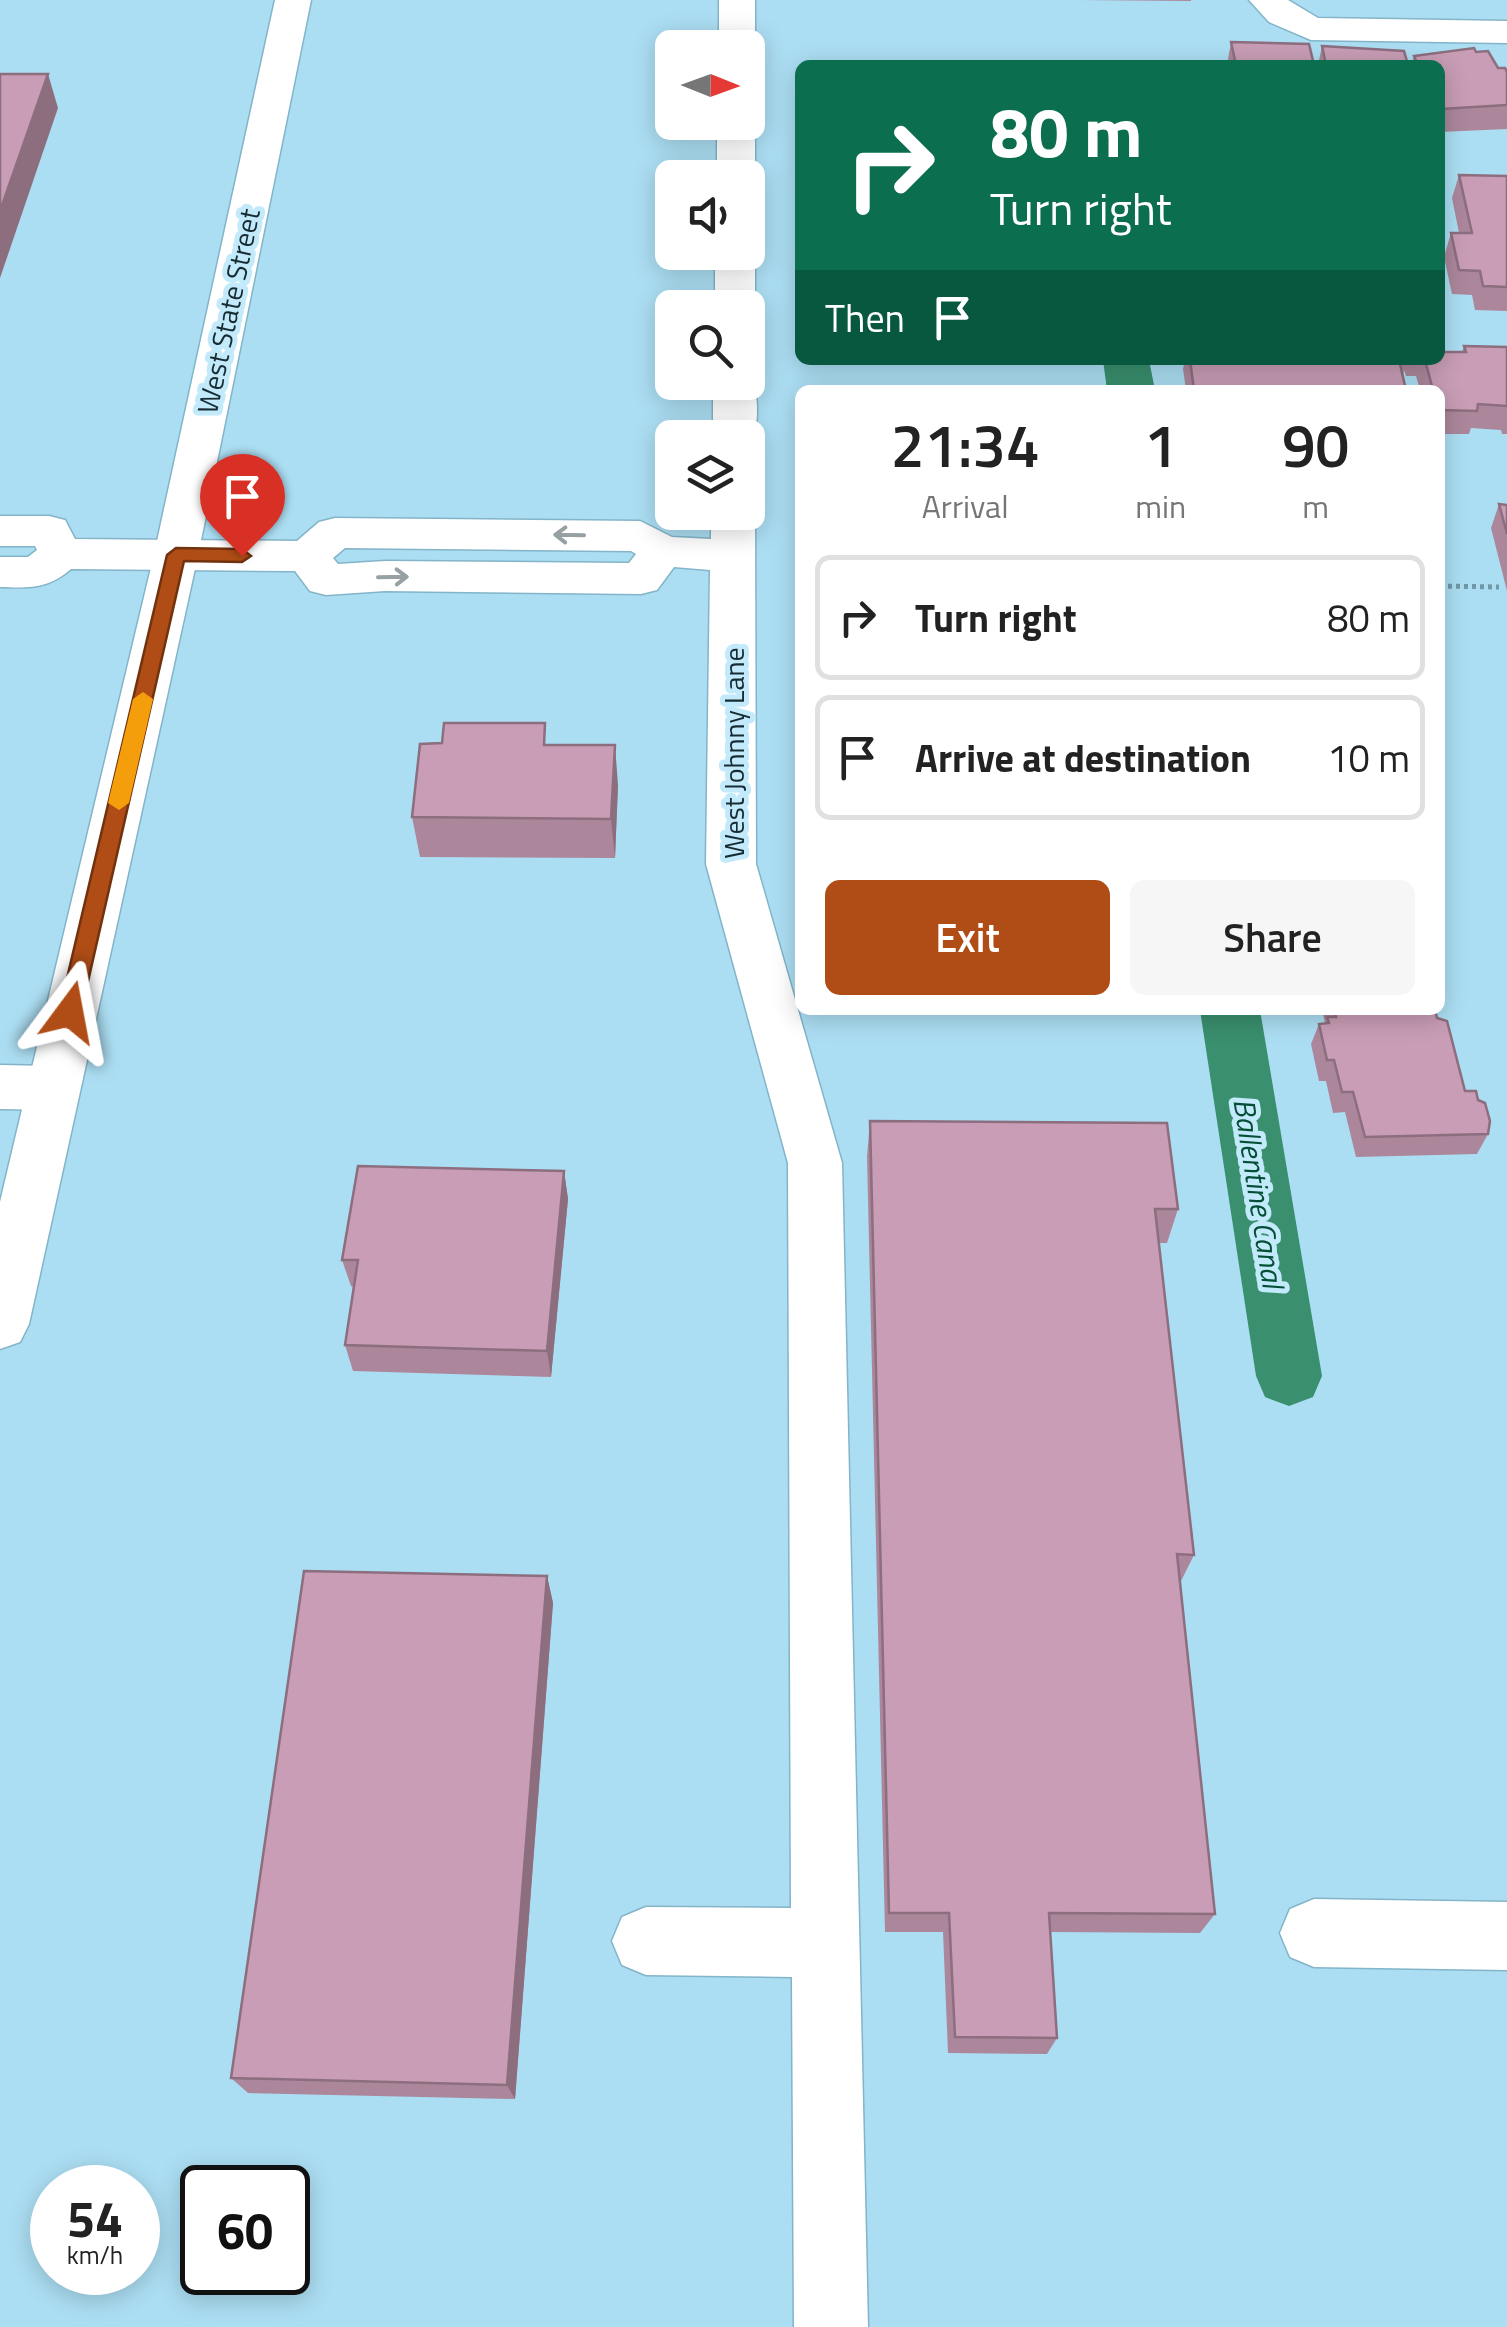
<!DOCTYPE html>
<html lang="en">
<head>
<meta charset="utf-8">
<style>
  :root { --surface:#fff; --page:#f6f6f6; --text:#222; --muted:#767676; --line:#e0e0e0; --accent:#b04d16 }
  body { margin:0; font-family:"Titillium Web",sans-serif; background:var(--page); color:var(--text); height:100vh; display:flex; flex-direction:column; font-size:38px; white-space:nowrap }
  * { box-sizing:border-box; margin:0 }
  p { font-size:32px; color:var(--muted) }
  .icon { flex:none; width:55px; height:55px; fill:none; stroke:currentColor; stroke-width:2; stroke-linecap:round; stroke-linejoin:round }
  .map { position:relative; flex:1; overflow:hidden }
  .sheet { position:absolute; left:795px; top:385px; width:650px; height:630px; display:flex; flex-direction:column; background:var(--surface); border-radius:15px; box-shadow:0 5px 25px #0003 }
  .sheet>* { flex:none }
  .guide { position:absolute; left:795px; top:60px; width:650px; height:305px; border-radius:15px; box-shadow:0 5px 25px #0003; background:#0b6e4f; color:#fff; overflow:hidden }
  .needle { width:65px; rotate:91deg }
  .controls { position:absolute; left:655px; top:30px; display:grid; gap:20px }
  .controls a { display:grid; place-items:center; width:110px; height:110px; border-radius:15px; background:var(--surface); box-shadow:0 5px 25px #0003; font-size:50px }
  .speed { position:absolute; left:30px; top:2165px; display:flex; gap:20px; font-size:50px; font-weight:700; text-align:center }
  .speed>* { display:grid; place-content:center; width:130px; height:130px; border-radius:50%; background:var(--surface); box-shadow:0 5px 25px #0003; line-height:1 }
  .speed small { font-size:25px; font-weight:400 }
  .speed .limit { border:5px solid #111; border-radius:15px; background:#fff; color:#111 }
  .pin { position:absolute; display:grid; place-items:center; width:85px; height:85px; color:#fff; margin:-102px -42px; border-radius:50% 50% 50% 0; rotate:-45deg; box-shadow:0 0 10px #0007 }
  .pin .icon { rotate:45deg }
  .me { position:absolute; width:110px; margin:-55px; rotate:13deg; stroke-linejoin:round; filter:drop-shadow(0 0 8px #0008) }
  .turn { display:flex; align-items:center; gap:35px; height:210px; padding:0 30px; font-size:45px }
  .turn .icon { width:130px; height:130px; stroke-width:2.5 }
  .turn b { display:block; font-size:70px; line-height:85px }
  .then { display:flex; align-items:center; height:95px; padding:0 30px; background:#0003; gap:20px; font-size:38px }
  .eta { display:flex; justify-content:space-evenly; align-items:center; height:170px; text-align:center }
  .eta b { font-size:60px; font-weight:600; line-height:70px }
  .action { display:flex; gap:20px; margin-top:auto; padding:20px 30px }
  .action a { flex:1; height:115px; border-radius:15px; background:var(--accent); color:#fff; font-size:40px; font-weight:600; line-height:115px; text-align:center }
  .action a+a { background:var(--page); color:var(--text) }
  ul { padding:0; list-style:none }
  li { display:flex; align-items:center; gap:30px; height:125px; margin:0 20px 15px; padding:0 10px; border:5px solid var(--line); border-radius:15px }
  li div { flex:1 }
  li b { display:block; font-size:38px }
  li em { font-style:normal }
  .map>svg:first-child { display:block }
  .lines { fill:none; stroke-linecap:round; stroke-linejoin:round }
  .canal { fill:#398f6e; fill-rule:evenodd }
  .minor-casing { stroke:#83b4c8; stroke-width:3 }
  .major-casing { stroke:#83b4c8; stroke-width:3 }
  .path { stroke:#7198a7; stroke-width:5; stroke-dasharray:4 4; stroke-linecap:butt }
  .minor { fill:#fff; fill-rule:evenodd }
  .major { fill:#fff; fill-rule:evenodd }
  .wall { fill:#ac879c }
  .shaded-wall { fill:#8c6e7f }
  .building { fill:#c89db5; stroke:#8c6e7f; stroke-width:2.5 }
  .oneway { stroke:#97a0a3 }
  .route { fill:#b04d16; stroke:#72320e; stroke-width:2.5 }
  .slow { fill:#f59e0b }
  .labels { text-anchor:middle; dominant-baseline:central; stroke-width:10; stroke-linejoin:round; paint-order:stroke }
  .street-label { font-size:28px; fill:#172b33; stroke:#c2eafa }
  .water-label { font-size:30px; font-style:italic; fill:#054f37; stroke:#c2eafa }
</style>
</head>
<body>
<div class="map">
<svg width="1507" height="2327" viewBox="0 0 1507 2327">
  <rect width="100%" height="100%" fill="#acdef3"/>
  <g class="lines">
    <g class="canal">
      <polygon points="1103,360 1149,360 1155,390 1107,390"/>
      <polygon points="1200,1010 1260,1010 1322,1376 1313,1397 1289,1406 1265,1397 1256,1376"/>
    </g>
    <g class="minor-casing">
      <g id="minor">
        <polygon points="719,0 755,0 755,48 750,56 748,48 719,48"/>
        <polygon points="1249,0 1288,0 1318,18 1507,21 1507,43 1311,40 1269,22"/>
        <polygon points="748,114 755,122 755,178 748,187 748,178 717,178 717,122 748,122"/>
        <polygon points="748,243 755,252 755,308 748,317 748,308 715,308 715,252 748,252"/>
        <path d="M748,372C760,388 760,433 748,448V438H713V382H748Z"/>
        <path d="M748,501L755,512L756,864L842,1163L868,2327H794L792,1977L646,1975L622,1965L612,1941L622,1917L646,1907L791,1908L788,1163L706,864L710,570L674,567L657,590L641,594L385,591L326,595L310,591L295,571L71,569C48,589 30,588 0,587V557H28L37,550L35,546H0V516H49L65,520L75,539L297,541L319,522L335,518L640,521L672,537L711,539V512H748ZM345,548L631,551L636,554L629,563L385,561L338,564L333,558Z"/>
        <polygon points="0,1065 52,1066 71,1072 79,1088 71,1104 52,1110 0,1109"/>
        <polygon points="1314,1899 1507,1902 1507,1970 1314,1967 1290,1957 1280,1933 1290,1909"/>
      </g>
    </g>
    <g class="major-casing">
      <polygon id="major" points="275,0 311,0 198,555 29,1324 20,1342 0,1349 0,1202 154,555"/>
    </g>
    <polyline class="path" points="1440,586 1499,587"/>
    <use href="#minor" class="minor"/>
    <use href="#major" class="major"/>
  </g>
  <g class="wall">
    <polygon points="1080,0 1191,0 1191,1"/>
    <polygon points="1231,42 1314,65 1227,65"/>
    <polygon points="1322,46 1408,65 1318,65"/>
    <polygon points="1476,52 1498,68 1507,72 1507,129 1440,132 1440,65 1411,65 1414,56"/>
    <polygon points="1459,175 1507,176 1507,311 1475,310 1472,295 1452,294 1444,257 1451,233 1459,233 1452,198"/>
    <polygon points="1464,346 1507,347 1507,434 1502,434 1501,430 1471,428 1469,434 1440,434 1440,390 1420,390 1416,376 1406,376 1404,370 1403,375 1406,390 1186,390 1183,369 1185,360 1440,360 1462,352"/>
    <polygon points="1499,504 1507,505 1507,591 1491,528"/>
    <polygon points="547,745 618,785 615,858 420,857 412,817"/>
    <polygon points="1322,1010 1435,1010 1465,1091 1488,1134 1477,1154 1356,1157 1345,1112 1333,1113 1326,1081 1319,1081 1311,1044 1319,1024 1325,1023"/>
    <polygon points="870,1121 1178,1209 1167,1243 1159,1243 1194,1555 1180,1583 1215,1914 1200,1933 1050,1932 1057,2038 1047,2054 948,2053 943,1932 885,1932 867,1156"/>
    <polygon points="564,1171 568,1199 551,1377 353,1371 345,1345 353,1287 351,1286 342,1260"/>
    <polygon points="547,1576 553,1603 515,2099 248,2093 231,2078"/>
  </g>
  <g class="shaded-wall">
    <polygon points="48,74 58,108 0,278 0,211"/>
    <polygon points="615,745 618,785 615,858 611,819"/>
    <polygon points="564,1171 568,1199 551,1377 547,1351"/>
    <polygon points="547,1576 553,1603 515,2099 507,2085"/>
  </g>
  <g class="building">
    <polygon points="1231,42 1309,44 1314,65 1236,65"/>
    <polygon points="1322,46 1404,51 1408,65 1326,65"/>
    <polygon points="1474,48 1476,52 1488,51 1498,68 1505,68 1507,72 1507,105 1441,109 1440,65 1418,65 1414,56"/>
    <polygon points="0,74 48,74 0,211"/>
    <polygon points="1459,175 1507,176 1507,287 1483,286 1480,271 1459,270 1451,233 1472,233"/>
    <polygon points="1464,346 1507,347 1507,406 1478,404 1477,411 1440,410 1440,390 1433,390 1425,360 1440,360 1440,352 1466,352"/>
    <polygon points="1190,360 1399,360 1406,390 1194,390"/>
    <polygon points="1499,504 1507,505 1507,534"/>
    <polygon points="444,723 545,723 544,745 615,745 611,819 412,817 420,744 442,743"/>
    <polygon points="1334,1010 1435,1010 1437,1018 1447,1021 1465,1091 1476,1091 1478,1100 1485,1103 1490,1121 1488,1134 1365,1137 1353,1092 1342,1092 1334,1060 1327,1060 1319,1024 1329,1023 1327,1017 1336,1017"/>
    <polygon points="870,1121 1167,1123 1178,1209 1155,1209 1194,1555 1177,1554 1215,1914 1049,1913 1057,2038 955,2037 949,1913 889,1913"/>
    <polygon points="358,1166 564,1171 547,1351 345,1345 358,1260 342,1260"/>
    <polygon points="304,1571 547,1576 507,2085 231,2078"/>
  </g>
  <defs><path id="oneway-shaft" d="M-6 0H5M1.5-3L5.5 0L1.5 3" fill="none" stroke-width="1.6" stroke-linecap="round" stroke-linejoin="round" transform="scale(2.5)"/></defs>
  <g class="oneway">
    <use href="#oneway-shaft" transform="translate(569 535) rotate(-179)"/>
    <use href="#oneway-shaft" transform="translate(393 577) rotate(-1)"/>
  </g>
  <polygon class="route" points="176,548 242,549 251,556 242,562 184,561 81,1012 70,1020 59,1012 167,555"/>
  <polygon class="slow" points="143,692 153,699 129,803 119,810 108,803 133,699"/>
  <g class="labels">
    <g class="street-label">
      <text transform="translate(228 311) rotate(-78)">West State Street</text>
      <text transform="translate(733 753) rotate(-90)">West Johnny Lane</text>
    </g>
    <g class="water-label">
      <text transform="translate(1259 1193) rotate(81)">Ballentine Canal</text>
    </g>
  </g>
</svg>
<div class="controls">
<a><svg class="needle" viewBox="-14 -14 28 28"><path d="M0-13l5 13h-10z" fill="#e53935"/><path d="M0 13l5-13h-10z" fill="#767676"/></svg></a>
<a><svg class="icon" aria-label="sound" viewBox="0 0 24 24"><path d="M4 9h4l5-4v14l-5-4H4zM17 9q2 3 0 6"/></svg></a>
<a><svg class="icon" aria-label="search" viewBox="0 0 24 24"><circle cx="10" cy="10" r="6"/><path d="M15 15l6 6"/></svg></a>
<a><svg class="icon" aria-label="layers" viewBox="0 0 24 24"><path d="M12 4l9 5-9 5-9-5zM3 14l9 5 9-5"/></svg></a>
</div>
<div class="speed"><div>54<small>km/h</small></div><div class="limit">60</div></div>
<div class="pin" style="left:242px;top:556px;background:#d93025"><svg class="icon" aria-label="arrive" viewBox="0 0 24 24"><path d="M6 21V4h12l-3 4 3 4H6"/></svg></div>
<svg class="me" style="left:70px;top:1012px" viewBox="-20 -20 40 40"><path d="M0-17L14 15 0 8-14 15z" fill="#b04d16" stroke="#fff" stroke-width="4"/></svg>
<div class="guide">
<div class="turn"><svg class="icon" aria-label="right" viewBox="0 0 24 24"><path d="M7 20v-9h11M14 6l5 5-5 5"/></svg><div><b>80 m</b>Turn right</div></div>
<div class="then">Then<svg class="icon" aria-label="arrive" viewBox="0 0 24 24"><path d="M6 21V4h12l-3 4 3 4H6"/></svg></div>
</div>
<section class="sheet">
<div class="eta">
<div><b>21:34</b><p>Arrival</p></div>
<div><b>1</b><p>min</p></div>
<div><b>90</b><p>m</p></div>
</div>
<ul>
<li><svg class="icon" aria-label="right" viewBox="0 0 24 24"><path d="M7 20v-9h11M14 6l5 5-5 5"/></svg><div><b>Turn right</b></div><em>80 m</em></li>
<li><svg class="icon" aria-label="arrive" viewBox="0 0 24 24"><path d="M6 21V4h12l-3 4 3 4H6"/></svg><div><b>Arrive at destination</b></div><em>10 m</em></li>
</ul>
<div class="action"><a>Exit</a><a>Share</a></div>
</section>
</div>
</body>
</html>
